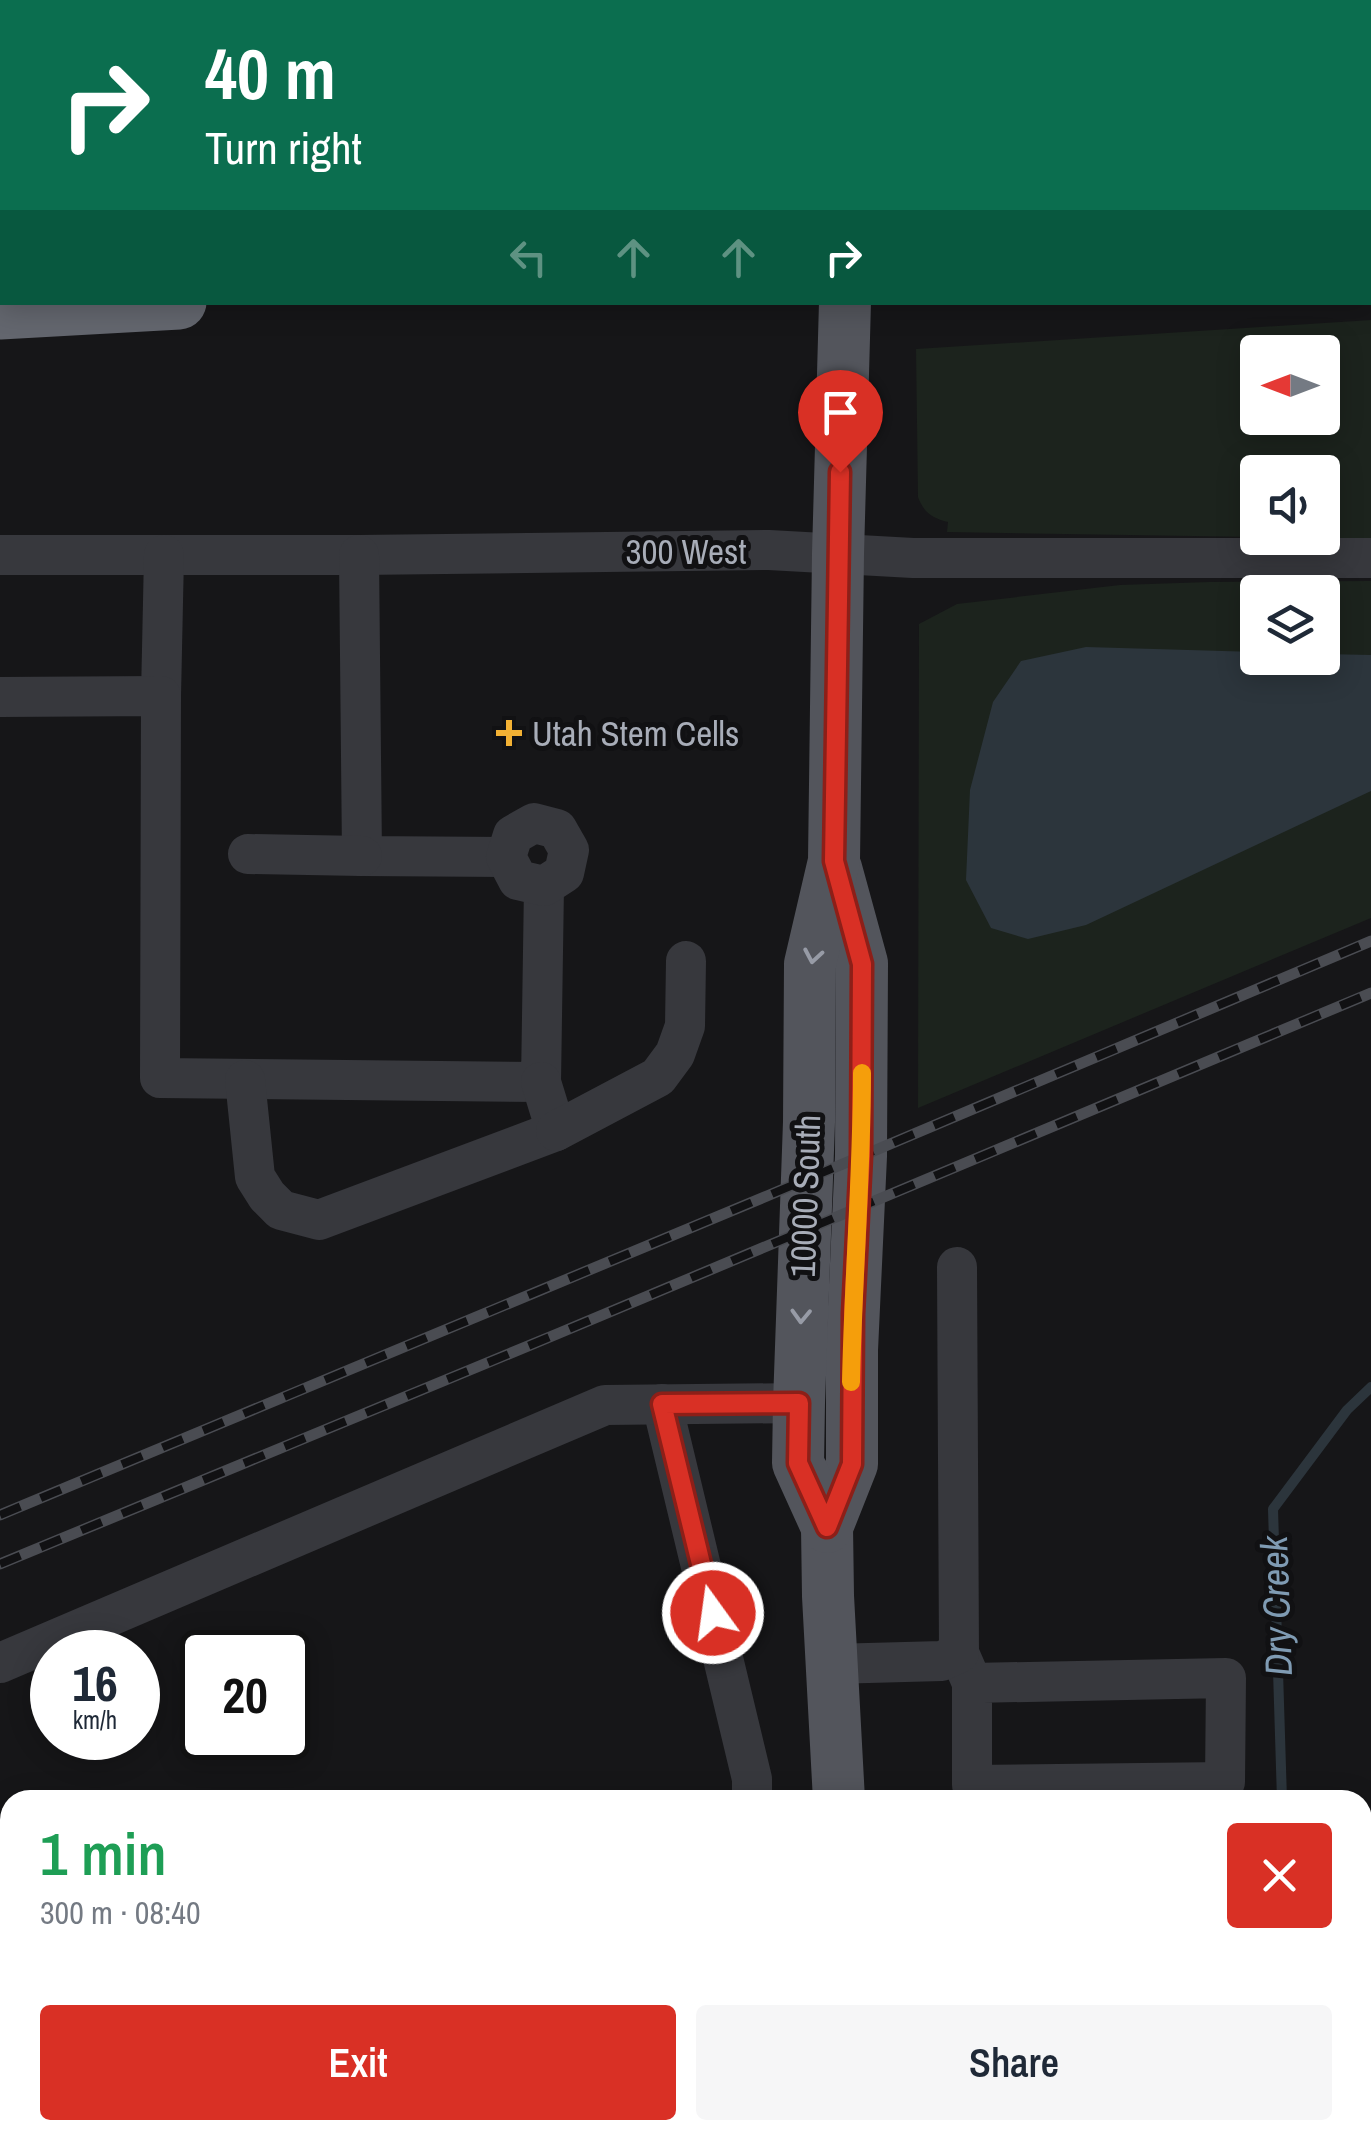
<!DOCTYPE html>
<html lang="en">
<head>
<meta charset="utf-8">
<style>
  :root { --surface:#fff; --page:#f6f6f7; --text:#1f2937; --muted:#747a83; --accent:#d93025 }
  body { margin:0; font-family:"Archivo Narrow",sans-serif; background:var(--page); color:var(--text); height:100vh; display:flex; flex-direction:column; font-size:38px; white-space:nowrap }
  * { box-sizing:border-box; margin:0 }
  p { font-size:32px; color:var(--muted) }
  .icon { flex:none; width:55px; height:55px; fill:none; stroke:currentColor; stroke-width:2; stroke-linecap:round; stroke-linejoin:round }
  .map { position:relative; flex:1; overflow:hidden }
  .sheet { position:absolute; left:0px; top:1790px; width:1372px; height:350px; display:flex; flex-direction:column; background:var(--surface); border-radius:30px 30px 0 0; box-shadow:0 5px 25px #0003 }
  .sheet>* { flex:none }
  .hud { position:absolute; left:0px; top:0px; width:1372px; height:305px; box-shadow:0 5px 25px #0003; background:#0b6e4f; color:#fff; overflow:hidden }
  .needle { width:65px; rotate:270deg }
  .buttons { position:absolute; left:1240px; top:335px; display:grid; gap:20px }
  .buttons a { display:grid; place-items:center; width:100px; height:100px; border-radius:10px; background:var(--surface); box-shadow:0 5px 25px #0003; font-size:50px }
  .speed { position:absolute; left:30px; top:1630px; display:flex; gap:20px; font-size:50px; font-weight:700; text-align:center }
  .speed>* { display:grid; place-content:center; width:130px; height:130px; border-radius:50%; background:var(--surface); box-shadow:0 5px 25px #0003; line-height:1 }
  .speed small { font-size:25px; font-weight:400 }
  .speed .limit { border:5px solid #111; border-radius:15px; background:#fff; color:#111 }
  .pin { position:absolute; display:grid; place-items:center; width:85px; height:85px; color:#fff; margin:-102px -42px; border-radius:50% 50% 50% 0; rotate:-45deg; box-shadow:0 0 10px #0007 }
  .pin .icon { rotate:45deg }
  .me { position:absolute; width:110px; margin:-55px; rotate:346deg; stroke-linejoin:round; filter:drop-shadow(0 0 8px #0008) }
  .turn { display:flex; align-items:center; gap:35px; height:210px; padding:0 40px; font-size:45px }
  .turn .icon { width:130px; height:130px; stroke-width:2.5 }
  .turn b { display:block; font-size:70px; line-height:85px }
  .lanes { display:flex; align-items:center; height:95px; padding:0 40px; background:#0003; justify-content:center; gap:50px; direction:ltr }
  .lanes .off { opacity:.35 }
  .round { display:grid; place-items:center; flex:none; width:105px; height:105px; border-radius:10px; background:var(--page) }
  .summary { display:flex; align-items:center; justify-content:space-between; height:170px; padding:0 40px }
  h1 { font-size:60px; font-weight:600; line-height:75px; color:#1e9e55 }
  .action { display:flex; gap:20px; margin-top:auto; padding:20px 40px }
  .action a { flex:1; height:115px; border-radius:10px; background:var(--accent); color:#fff; font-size:40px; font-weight:600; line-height:115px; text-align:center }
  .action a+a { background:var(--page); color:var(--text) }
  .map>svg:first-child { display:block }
  .green { fill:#1c231d; fill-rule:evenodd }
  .water { fill:#2c353c }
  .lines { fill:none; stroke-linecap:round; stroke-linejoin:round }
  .stream { stroke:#2c353c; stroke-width:10 }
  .minor { stroke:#37383d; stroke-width:40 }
  .major { stroke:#53555c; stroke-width:52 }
  .highway { stroke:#63666e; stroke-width:55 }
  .rail-casing { stroke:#4a4c52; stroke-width:11 }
  .rail { stroke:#111113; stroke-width:8; stroke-dasharray:22; stroke-linecap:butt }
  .oneway { stroke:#979ba6 }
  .route-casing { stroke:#8d1f18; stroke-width:25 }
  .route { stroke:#d93025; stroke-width:18 }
  .slow { stroke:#f59e0b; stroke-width:18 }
  .poi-dot { fill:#f2b134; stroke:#111113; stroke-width:4 }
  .labels { text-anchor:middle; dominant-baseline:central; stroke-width:10; stroke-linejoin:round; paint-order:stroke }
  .street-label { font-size:35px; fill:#a8adb8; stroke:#111113 }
  .poi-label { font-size:35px; fill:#a8adb8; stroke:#111113; text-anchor:start }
  .water-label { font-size:38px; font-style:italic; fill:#7f9bb3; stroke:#111113 }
</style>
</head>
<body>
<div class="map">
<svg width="1371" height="2140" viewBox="0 0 1371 2140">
  <rect width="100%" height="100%" fill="#161618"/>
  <g class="green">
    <path d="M1371,320V539L947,532L948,522C932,518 924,513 918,497L916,349ZM1258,352H1322V418H1258ZM1258,472H1322V538H1258Z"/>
    <path d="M1371,581V918L918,1108L919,624L957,604L1120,585L1209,582ZM1258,592H1322V658H1258Z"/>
  </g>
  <polygon class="water" points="1086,647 1257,652 1258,658 1322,658 1323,654 1371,655 1371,791 1086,925 1028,939 991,928 966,880 970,790 993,702 1021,661"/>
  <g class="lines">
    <polyline class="stream" points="1282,1800 1273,1509 1347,1410 1371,1387"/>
    <g class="minor">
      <polyline points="0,555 359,555 769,550 913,558 1371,558"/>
      <polyline points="359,555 362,856 506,857"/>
      <polyline points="161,696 164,555"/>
      <polyline points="0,697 161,696 160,1078 541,1082 544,886"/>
      <polygon points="534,823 557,829 569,850 564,873 544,886 518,880 506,857 513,835"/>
      <polyline points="248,854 362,856"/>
      <polyline points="245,1080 255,1177 267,1196 281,1210 319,1220 556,1131 541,1082"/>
      <polyline points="556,1131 658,1077 675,1054 685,1026 686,961"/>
      <polyline points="662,1404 752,1779 752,1800"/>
      <polyline points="959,1653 972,1683 972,1785 1225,1782 1226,1678 972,1683"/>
      <polyline points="0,1663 605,1405 799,1403"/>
      <polyline points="831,1664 942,1661 959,1653 957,1267"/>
      <polyline points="107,2140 128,2130"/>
      <polyline points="358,2140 379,2130"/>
    </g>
    <g class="major">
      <polyline points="853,2 853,0"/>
      <polyline points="836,868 862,963 861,1156 852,1350 852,1464 827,1527 828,1596 839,1800"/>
      <polyline points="827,1527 798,1463 799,1403 809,1122 810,964 834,861 838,554 845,302"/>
      <polyline points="850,2130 850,2140"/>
    </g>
    <g class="highway">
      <polyline points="1370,61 1371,61"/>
      <polyline points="0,143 2,143"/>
      <polyline points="1370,228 1371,228"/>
      <polyline points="0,312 179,302"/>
    </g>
    <g class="rail-casing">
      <g id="rail">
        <polyline points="0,1515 767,1196 1371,941"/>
        <polyline points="0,1564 557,1334 1371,993"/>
      </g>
    </g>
    <use href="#rail" class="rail"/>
  </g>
  <defs><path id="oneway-chevron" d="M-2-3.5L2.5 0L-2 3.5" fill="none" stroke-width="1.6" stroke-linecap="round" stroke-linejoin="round" transform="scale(2.5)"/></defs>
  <g class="oneway">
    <use href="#oneway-chevron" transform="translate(813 956) rotate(100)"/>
    <use href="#oneway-chevron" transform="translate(801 1316) rotate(92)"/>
  </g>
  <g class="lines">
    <g class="route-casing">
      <polyline id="route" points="713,1613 662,1404 799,1403 798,1463 827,1527 852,1464 853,1314 861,1156 862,964 834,861 840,472"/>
    </g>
    <use href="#route" class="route"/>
    <path class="slow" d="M851,1382C853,1279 862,1176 862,1073"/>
  </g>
  <path class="poi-dot" d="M504 718h10v10h10v10h-10v10h-10v-10h-10v-10h10z"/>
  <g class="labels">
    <g class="street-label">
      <text x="686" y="551">300 West</text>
      <text transform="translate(805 1196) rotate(-88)">10000 South</text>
    </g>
    <g class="poi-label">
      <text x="532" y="733">Utah Stem Cells</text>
    </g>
    <g class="water-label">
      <text transform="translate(1276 1606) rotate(-92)">Dry Creek</text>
    </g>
  </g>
</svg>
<div class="buttons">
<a><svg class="needle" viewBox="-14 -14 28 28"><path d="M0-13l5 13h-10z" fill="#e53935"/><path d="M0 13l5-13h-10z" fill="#747a83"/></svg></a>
<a><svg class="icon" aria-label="sound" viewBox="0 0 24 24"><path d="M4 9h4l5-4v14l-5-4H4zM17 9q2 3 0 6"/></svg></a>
<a><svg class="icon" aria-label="layers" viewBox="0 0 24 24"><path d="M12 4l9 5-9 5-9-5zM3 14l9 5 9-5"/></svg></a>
</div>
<div class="speed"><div>16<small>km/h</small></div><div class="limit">20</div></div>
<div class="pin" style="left:840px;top:472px;background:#d93025"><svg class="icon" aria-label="arrive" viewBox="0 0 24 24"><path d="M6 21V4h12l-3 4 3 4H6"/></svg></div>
<svg class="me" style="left:713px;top:1613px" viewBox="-20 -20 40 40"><circle r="17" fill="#d93025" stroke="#fff" stroke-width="3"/><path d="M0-11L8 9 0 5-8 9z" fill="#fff"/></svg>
<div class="hud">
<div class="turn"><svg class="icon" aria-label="right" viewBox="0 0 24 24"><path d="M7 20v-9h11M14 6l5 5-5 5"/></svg><div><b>40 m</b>Turn right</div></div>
<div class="lanes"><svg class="icon off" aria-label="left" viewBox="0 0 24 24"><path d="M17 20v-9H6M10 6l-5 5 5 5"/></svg><svg class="icon off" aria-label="ahead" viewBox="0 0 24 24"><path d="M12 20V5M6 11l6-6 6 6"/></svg><svg class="icon off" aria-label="ahead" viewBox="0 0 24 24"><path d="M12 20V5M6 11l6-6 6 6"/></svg><svg class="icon" aria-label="right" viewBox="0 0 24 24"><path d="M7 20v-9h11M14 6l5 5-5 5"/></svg></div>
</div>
<section class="sheet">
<div class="summary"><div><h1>1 min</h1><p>300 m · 08:40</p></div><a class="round" style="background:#d93025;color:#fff"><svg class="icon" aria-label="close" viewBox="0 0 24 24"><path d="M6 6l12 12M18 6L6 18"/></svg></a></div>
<div class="action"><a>Exit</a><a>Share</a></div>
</section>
</div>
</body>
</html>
